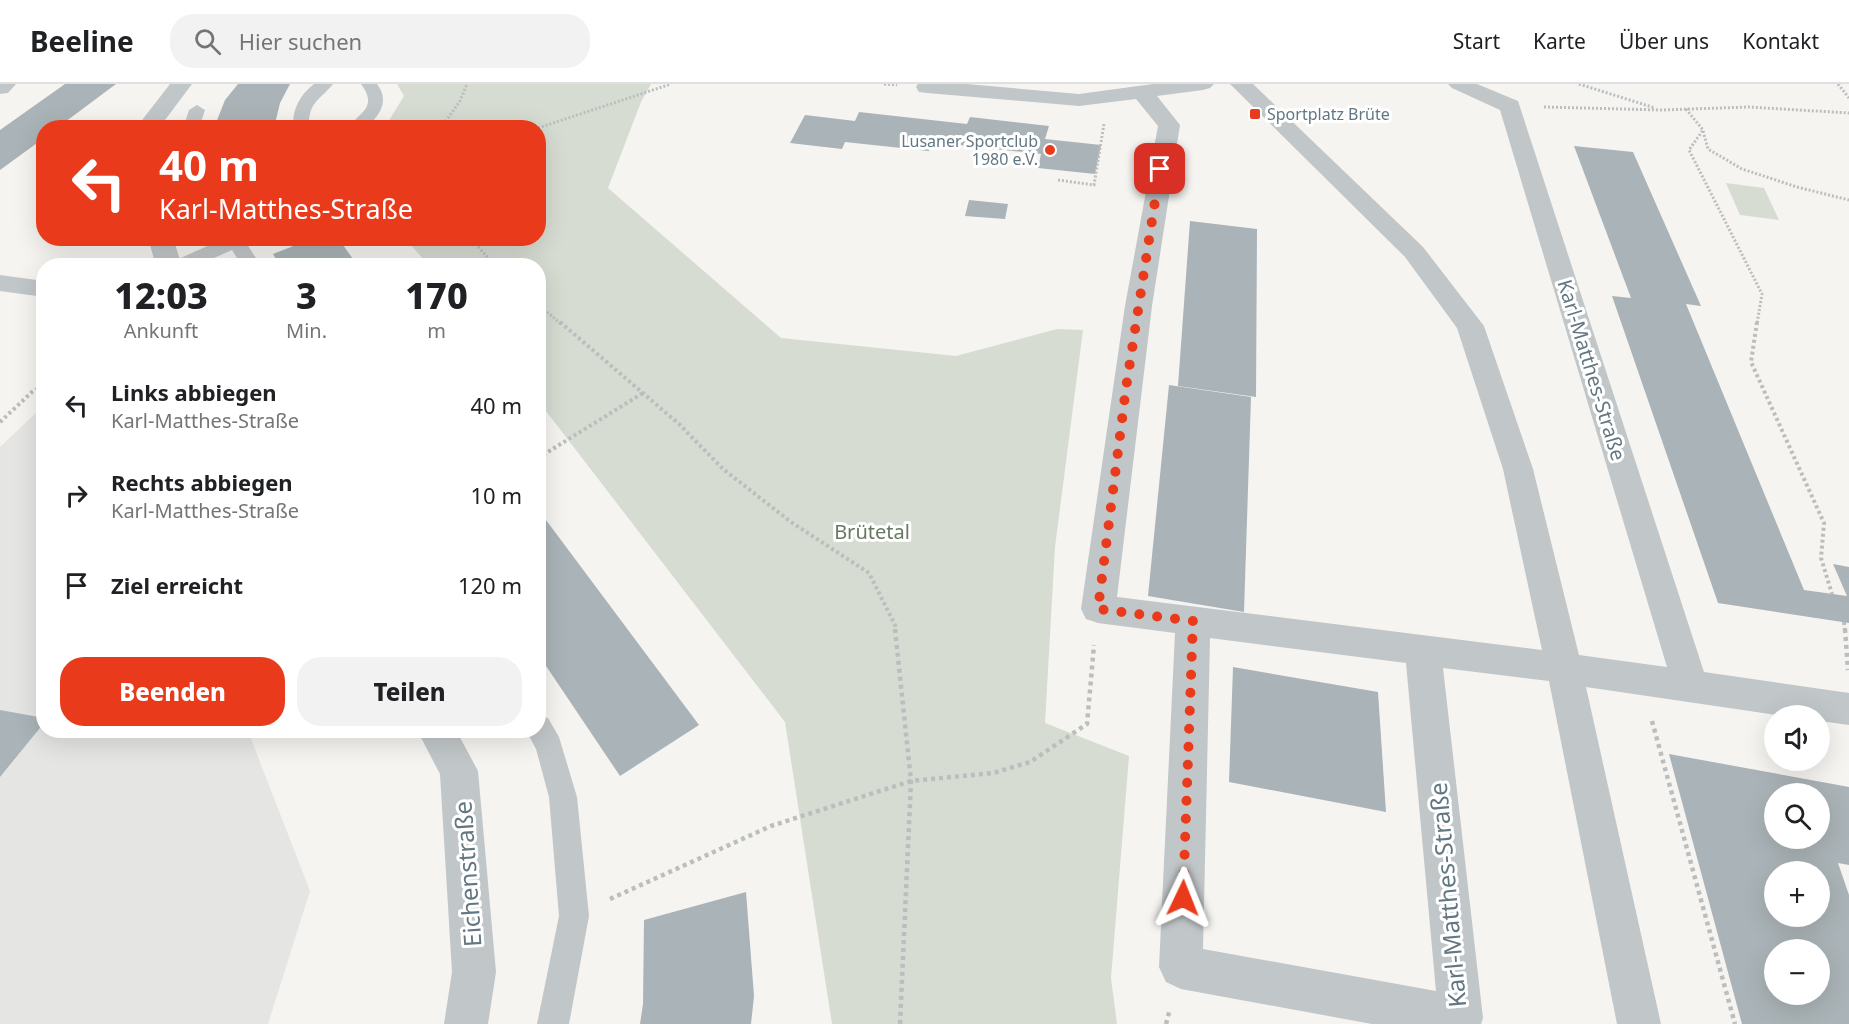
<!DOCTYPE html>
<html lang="de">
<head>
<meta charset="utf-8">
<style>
  :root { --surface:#fff; --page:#f2f2f2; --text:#202124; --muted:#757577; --line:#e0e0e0; --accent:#e93b1b }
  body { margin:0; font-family:"Noto Sans",sans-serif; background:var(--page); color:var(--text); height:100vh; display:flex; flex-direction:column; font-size:22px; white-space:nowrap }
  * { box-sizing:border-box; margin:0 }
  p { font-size:20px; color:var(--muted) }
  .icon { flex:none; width:33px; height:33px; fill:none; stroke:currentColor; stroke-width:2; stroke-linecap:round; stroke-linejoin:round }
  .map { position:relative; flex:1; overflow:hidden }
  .panel { position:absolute; left:36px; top:174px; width:510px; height:480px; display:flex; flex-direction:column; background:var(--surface); border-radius:24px; box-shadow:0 6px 24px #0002 }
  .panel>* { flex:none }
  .guide { position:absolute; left:36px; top:36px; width:510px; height:126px; border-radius:24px; box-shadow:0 6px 24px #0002; background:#e93b1b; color:#fff; overflow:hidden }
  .controls { position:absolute; left:1764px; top:621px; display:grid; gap:12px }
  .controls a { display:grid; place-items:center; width:66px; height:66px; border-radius:50%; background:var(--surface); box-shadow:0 6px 24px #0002; font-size:30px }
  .pin { position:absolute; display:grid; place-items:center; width:51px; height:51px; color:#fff; margin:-26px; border-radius:12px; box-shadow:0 3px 9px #0006 }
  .me { position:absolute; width:66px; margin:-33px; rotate:2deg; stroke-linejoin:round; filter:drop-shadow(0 0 4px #0008) }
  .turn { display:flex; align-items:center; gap:21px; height:126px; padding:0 24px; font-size:27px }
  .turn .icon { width:78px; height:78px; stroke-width:2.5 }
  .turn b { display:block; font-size:42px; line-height:51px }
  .eta { display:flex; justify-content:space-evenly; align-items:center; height:102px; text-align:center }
  .eta b { font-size:36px; font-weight:800; line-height:42px }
  .cta { display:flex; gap:12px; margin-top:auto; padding:12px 24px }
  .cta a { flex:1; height:69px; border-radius:24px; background:var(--accent); color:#fff; font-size:24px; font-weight:800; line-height:69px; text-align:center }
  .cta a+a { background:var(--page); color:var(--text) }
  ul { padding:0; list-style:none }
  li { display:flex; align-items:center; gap:18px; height:90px; padding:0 24px }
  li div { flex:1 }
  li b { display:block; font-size:22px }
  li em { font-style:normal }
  header { display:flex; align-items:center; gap:36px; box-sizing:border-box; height:84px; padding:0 30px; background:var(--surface); border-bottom:2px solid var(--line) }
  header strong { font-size:28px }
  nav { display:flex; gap:33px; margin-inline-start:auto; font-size:21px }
  .search { width:420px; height:54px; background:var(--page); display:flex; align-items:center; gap:15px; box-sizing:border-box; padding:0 21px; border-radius:24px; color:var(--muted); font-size:22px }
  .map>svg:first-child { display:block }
  .built { fill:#e5e6e4 }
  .green { fill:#d6dcd1 }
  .building { fill:#aab3b7; fill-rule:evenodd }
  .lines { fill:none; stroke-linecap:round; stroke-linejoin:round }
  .path-far2 { stroke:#bbbebf; stroke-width:3; stroke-dasharray:2 2; stroke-linecap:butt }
  .path-far1 { stroke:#bbbebf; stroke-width:4; stroke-dasharray:3 3; stroke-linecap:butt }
  .path { stroke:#bbbebf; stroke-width:4.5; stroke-dasharray:4 4; stroke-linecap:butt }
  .lane { fill:#c1c6c8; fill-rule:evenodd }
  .street { fill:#c1c6c8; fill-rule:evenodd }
  .route { stroke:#e93b1b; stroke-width:10; stroke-dasharray:0 18 }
  .poi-dot { fill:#e93b1b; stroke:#fff; stroke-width:2 }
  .labels { text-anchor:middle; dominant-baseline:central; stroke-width:6; stroke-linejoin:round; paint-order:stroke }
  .far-poi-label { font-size:16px; fill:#627782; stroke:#fff; text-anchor:start }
  .street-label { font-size:20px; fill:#627782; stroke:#fff }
  .park-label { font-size:20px; fill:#687961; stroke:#fff }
  .near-street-label { font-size:24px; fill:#627782; stroke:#fff }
</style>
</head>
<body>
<header>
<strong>Beeline</strong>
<div class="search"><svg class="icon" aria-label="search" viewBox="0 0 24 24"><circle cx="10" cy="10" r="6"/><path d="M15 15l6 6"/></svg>Hier suchen</div>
<nav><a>Start</a><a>Karte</a><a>Über uns</a><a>Kontakt</a></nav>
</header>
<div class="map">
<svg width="1849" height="940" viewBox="0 0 1849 940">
  <rect width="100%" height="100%" fill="#f5f4f0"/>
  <polygon class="built" points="43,322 44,646 248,647 310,807 268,940 0,940 0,363"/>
  <g class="green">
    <polygon points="397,0 651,0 641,18 608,104 781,254 956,272 1057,245 1083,246 1055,463 1045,639 1129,672 1111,894 1117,940 832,940 785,638 539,318 538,182 428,181 406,155 538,154 538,44 385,43 404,12"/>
    <polygon points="1726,99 1764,104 1779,136 1740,131"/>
  </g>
  <g class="building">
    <polygon points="65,0 116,0 57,44 44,44 44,54 0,86 0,46"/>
    <polygon points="238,0 290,0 280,19 274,44 214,44 225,16"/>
    <polygon points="859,28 967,40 970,33 1049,42 1045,55 1101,61 1095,90 1038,84 1041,70 933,58 929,67 845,58 842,65 790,59 805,31 855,37"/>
    <polygon points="1574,62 1633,68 1701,222 1686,220 1804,506 1847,512 1833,480 1849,483 1849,539 1718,519 1612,212 1631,214"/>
    <polygon points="969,116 1008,120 1005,135 965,132"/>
    <polygon points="1190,137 1257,145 1256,313 1178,302"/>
    <polygon points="314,154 338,154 358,182 280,182 273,170"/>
    <polygon points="1169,301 1251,313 1244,528 1148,512"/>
    <polygon points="540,428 699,641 620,692 538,570"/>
    <polygon points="1233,583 1378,608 1386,728 1229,698"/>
    <polygon points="0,626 44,634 44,639 0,693"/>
    <path d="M1669,670L1849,703V781L1838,779L1849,811V940H1742ZM1774,710H1820V754H1774ZM1774,788H1820V832H1774ZM1774,866H1820V910H1774Z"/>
    <polygon points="746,808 754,912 751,940 640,940 643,920 644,836"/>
  </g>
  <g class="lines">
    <g class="path-far2">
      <polyline points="884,0 897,1"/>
      <polyline points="1579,0 1655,24"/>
      <polyline points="1838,0 1849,14"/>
      <polyline points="1544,23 1662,26 1749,23 1849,29"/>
      <polyline points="1686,25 1703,46 1689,66 1762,210 1757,240"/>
      <polyline points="441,44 460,17 467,0"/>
      <polyline points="538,44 671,0"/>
      <polyline points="1703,47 1708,65 1742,85 1797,103 1849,116"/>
      <polyline points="1058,96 1094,101 1104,40"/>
      <polyline points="470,154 496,182"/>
      <polyline points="538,220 561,240"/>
    </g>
    <g class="path-far1">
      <polyline points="560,238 679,340 723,385 791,438 869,489 895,541 896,547"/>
      <polyline points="1757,238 1751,278 1824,439 1821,474 1832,510"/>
      <polyline points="0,338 32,308 44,301"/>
      <polyline points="538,374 643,309"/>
      <polyline points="1844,538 1845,547"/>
    </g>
    <g class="path">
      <polyline points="895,545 911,697 900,940"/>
      <polyline points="1845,545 1848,586"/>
      <polyline points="1652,637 1735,940"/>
      <polyline points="610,815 771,742 911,697 993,689 1030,678 1087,640 1094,561"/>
      <polyline points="1166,940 1170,925"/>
    </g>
    <g class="lane">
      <path d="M314,0H333C319,17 308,18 309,44H293C292,25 300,11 314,0Z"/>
      <path d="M361,0H377C390,17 380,31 366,44H347C361,28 378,23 361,0Z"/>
      <polygon points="197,21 205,26 199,44 183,44 189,26"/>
      <polygon points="225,154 254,154 247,160 261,182 242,182 232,166 196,182 170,182 172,178"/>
      <polygon points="538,631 548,634 559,653 577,713 589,832 569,940 537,940 559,832 549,713 536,665 526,646 538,646"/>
    </g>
    <g class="street">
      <polygon points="0,0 16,0 8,9 0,10"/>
      <polygon points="170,0 192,0 159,44 136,44"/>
      <path d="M918,0H967L1079,10L1153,0H1214L1210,4L1203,6L1157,12L1180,41L1152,222L1117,513L1542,566L1503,385L1457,244L1405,173L1230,0H1253L1423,163L1484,242L1533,385L1579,571L1667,583L1500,26L1452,4L1448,0H1477L1518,17L1704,588L1849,609V641L1820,637V632H1783L1586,603L1661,940H1617L1549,597L1443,584L1483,934L1481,940H1372L1181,905L1166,898L1159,883L1175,549L1098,539L1086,535L1081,525L1125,222L1158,42L1136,15L1079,22L927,9L919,8L916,3ZM1210,554L1406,579L1436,907L1203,865Z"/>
      <polygon points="148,154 173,154 182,182 156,182"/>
      <polygon points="0,191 44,197 44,213 0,207"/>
      <polygon points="417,646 456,646 478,687 496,888 488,940 444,940 452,888 440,690"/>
    </g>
  </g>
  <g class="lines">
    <polyline class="route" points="1160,85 1126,304 1098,525 1193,537 1183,814"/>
  </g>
  <g class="poi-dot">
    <rect x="1249" y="24" width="12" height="12" rx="3"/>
    <circle cx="1050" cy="66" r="6"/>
  </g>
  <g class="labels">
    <g class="far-poi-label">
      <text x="1267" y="30">Sportplatz Brüte</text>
      <text x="1038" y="57" text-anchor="end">Lusaner Sportclub<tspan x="1038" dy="18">1980 e.V.</tspan></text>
    </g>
    <g class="street-label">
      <text transform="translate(1592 286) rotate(73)">Karl-Matthes-Straße</text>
    </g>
    <g class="park-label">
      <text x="872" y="447">Brütetal</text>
    </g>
    <g class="near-street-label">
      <text transform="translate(467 790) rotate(-94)">Eichenstraße</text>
      <text transform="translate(1447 811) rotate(-95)">Karl-Matthes-Straße</text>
    </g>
  </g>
</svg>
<div class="controls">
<a><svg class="icon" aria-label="sound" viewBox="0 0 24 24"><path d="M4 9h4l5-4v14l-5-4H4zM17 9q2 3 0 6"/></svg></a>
<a><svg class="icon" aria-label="search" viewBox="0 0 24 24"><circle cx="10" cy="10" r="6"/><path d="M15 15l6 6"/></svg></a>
<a>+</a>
<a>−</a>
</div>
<div class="pin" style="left:1160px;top:85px;background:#d93025"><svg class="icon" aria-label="arrive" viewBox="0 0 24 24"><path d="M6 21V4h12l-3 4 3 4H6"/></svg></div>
<svg class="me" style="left:1183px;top:814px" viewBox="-20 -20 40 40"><path d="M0-17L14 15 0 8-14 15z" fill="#e93b1b" stroke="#fff" stroke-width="4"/></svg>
<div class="guide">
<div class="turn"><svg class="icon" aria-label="left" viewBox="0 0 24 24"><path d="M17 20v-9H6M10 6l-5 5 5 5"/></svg><div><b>40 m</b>Karl-Matthes-Straße</div></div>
</div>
<section class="panel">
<div class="eta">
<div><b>12:03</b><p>Ankunft</p></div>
<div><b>3</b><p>Min.</p></div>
<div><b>170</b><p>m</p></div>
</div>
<ul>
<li><svg class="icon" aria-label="left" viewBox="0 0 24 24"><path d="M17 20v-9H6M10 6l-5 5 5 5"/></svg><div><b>Links abbiegen</b><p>Karl-Matthes-Straße</p></div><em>40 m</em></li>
<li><svg class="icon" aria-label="right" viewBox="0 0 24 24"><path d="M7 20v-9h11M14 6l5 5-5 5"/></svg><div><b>Rechts abbiegen</b><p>Karl-Matthes-Straße</p></div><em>10 m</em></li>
<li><svg class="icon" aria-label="arrive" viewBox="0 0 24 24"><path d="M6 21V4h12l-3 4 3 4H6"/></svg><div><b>Ziel erreicht</b></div><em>120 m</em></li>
</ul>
<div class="cta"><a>Beenden</a><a>Teilen</a></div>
</section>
</div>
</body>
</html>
